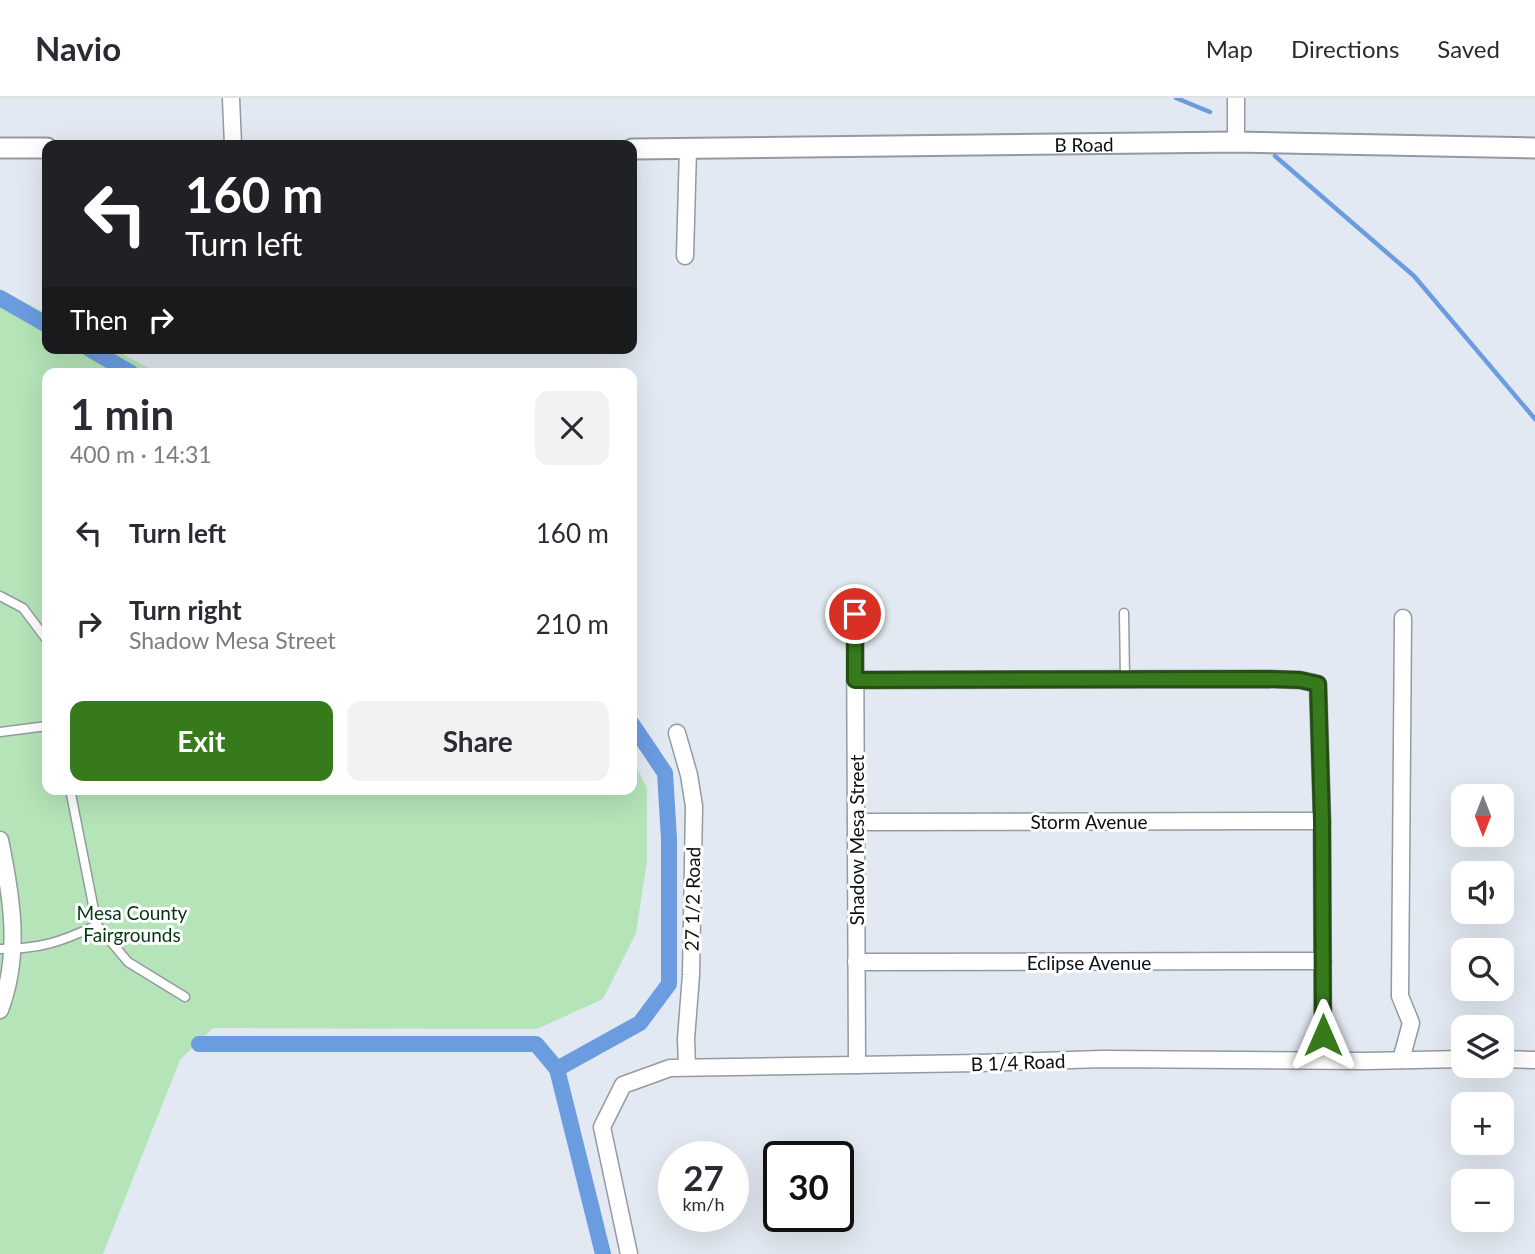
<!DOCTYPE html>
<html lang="en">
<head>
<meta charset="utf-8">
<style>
  :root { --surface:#fff; --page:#f2f2f3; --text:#2b2b33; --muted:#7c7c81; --line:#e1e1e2; --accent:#367a1c }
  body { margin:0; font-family:Lato,sans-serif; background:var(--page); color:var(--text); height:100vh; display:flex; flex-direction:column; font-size:26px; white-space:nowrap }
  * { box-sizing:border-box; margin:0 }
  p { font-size:23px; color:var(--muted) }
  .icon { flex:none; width:38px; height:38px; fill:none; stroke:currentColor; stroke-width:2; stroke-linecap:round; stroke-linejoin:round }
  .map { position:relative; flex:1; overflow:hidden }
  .side { position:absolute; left:42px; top:270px; width:595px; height:427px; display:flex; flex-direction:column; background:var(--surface); border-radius:14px; box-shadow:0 7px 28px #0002 }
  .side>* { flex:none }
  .guide { position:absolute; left:42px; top:42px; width:595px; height:214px; border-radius:14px; box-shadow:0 7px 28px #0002; background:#202124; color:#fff; overflow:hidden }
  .needle { width:46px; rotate:180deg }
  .controls { position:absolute; left:1451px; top:686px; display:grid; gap:14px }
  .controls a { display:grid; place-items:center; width:63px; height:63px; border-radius:14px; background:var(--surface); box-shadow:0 7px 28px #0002; font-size:35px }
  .speed { position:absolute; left:658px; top:1043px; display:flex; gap:14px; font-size:35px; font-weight:700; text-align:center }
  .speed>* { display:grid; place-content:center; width:91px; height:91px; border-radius:50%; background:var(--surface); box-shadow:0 7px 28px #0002; line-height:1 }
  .speed small { font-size:18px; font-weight:400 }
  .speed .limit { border:4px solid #111; border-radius:10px; background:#fff; color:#111 }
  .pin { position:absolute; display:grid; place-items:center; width:60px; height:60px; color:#fff; margin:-30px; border:4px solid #fff; border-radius:50%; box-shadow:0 2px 7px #0007 }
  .me { position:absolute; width:77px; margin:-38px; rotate:0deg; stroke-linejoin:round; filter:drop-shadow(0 0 5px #0008) }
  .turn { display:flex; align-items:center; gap:24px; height:147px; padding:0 28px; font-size:32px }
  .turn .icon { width:91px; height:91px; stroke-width:2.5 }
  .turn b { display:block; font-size:49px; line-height:60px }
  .then { display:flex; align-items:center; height:66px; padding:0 28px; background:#0003; gap:14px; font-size:26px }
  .round { display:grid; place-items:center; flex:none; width:74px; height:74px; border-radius:14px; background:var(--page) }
  .headline { display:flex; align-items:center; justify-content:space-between; height:119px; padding:0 28px }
  h1 { font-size:42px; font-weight:700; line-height:52px }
  .button { display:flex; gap:14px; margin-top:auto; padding:14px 28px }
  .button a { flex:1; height:80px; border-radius:14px; background:var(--accent); color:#fff; font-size:28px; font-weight:700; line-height:80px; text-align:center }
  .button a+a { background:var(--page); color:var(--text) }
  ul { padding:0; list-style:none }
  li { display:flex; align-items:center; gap:21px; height:91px; padding:0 28px }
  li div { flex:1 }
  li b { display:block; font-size:26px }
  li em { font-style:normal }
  header { display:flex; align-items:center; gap:42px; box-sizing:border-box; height:98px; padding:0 35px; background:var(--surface); border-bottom:2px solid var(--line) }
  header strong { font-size:33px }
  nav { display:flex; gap:38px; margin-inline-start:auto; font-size:24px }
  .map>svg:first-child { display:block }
  .green { fill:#b5e4b8 }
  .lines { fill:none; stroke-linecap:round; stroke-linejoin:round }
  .stream { stroke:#6b9ce0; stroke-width:4.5 }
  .canal { stroke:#6b9ce0; stroke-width:16 }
  .service-casing { stroke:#949aa2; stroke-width:11 }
  .minor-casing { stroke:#949aa2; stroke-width:19 }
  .tertiary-casing { stroke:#949aa2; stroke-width:23 }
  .service { stroke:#fff; stroke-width:8 }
  .minor { stroke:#fff; stroke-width:16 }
  .tertiary { stroke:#fff; stroke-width:19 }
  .route-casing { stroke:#234f12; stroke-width:18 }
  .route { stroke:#367a1c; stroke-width:12 }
  .labels { text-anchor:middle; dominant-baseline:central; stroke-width:6; stroke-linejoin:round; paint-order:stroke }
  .street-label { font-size:19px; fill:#0c0e11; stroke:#fff }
  .park-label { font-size:19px; fill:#033810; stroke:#fff }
</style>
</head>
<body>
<header>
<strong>Navio</strong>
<nav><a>Map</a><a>Directions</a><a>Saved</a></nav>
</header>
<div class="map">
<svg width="1535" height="1156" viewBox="0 0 1535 1156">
  <rect width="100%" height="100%" fill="#e3e9f2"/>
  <polygon class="green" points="0,191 47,216 47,250 112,250 158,275 47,275 47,691 632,691 632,662 647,690 647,763 636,835 603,901 537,931 213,930 180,962 103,1156 0,1156"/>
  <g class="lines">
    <g class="stream">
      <polyline points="1176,0 1210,14"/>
      <polyline points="1275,58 1414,178 1535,321"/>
    </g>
    <g class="canal">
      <polyline points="0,200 47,227"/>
      <polyline points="88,250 131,275"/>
      <polyline points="199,946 536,946 557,971 603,1156"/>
      <polyline points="557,971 640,925 669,886 669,741 665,675 632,626"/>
    </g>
    <g class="service-casing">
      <g id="service">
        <polyline points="0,498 23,510 47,542"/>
        <polyline points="1124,515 1125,581"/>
        <polyline points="0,634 47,628"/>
        <polyline points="70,691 97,827 128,864 185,899"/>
        <path d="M0,851C40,851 61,844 97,827"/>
      </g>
    </g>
    <g class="minor-casing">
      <g id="minor">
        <polyline points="231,0 233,47"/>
        <polyline points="1236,0 1236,44"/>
        <polyline points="685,158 688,51"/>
        <polyline points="855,516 857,967"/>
        <polyline points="855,582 1268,581 1300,582 1318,586 1322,723 1323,962"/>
        <polyline points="677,635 689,677 694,708 691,877 686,941 687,968"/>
        <polyline points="856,724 1322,723"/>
        <path d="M0,742C12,800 21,856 0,912"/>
        <polyline points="856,864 1323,863"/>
        <polyline points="1502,961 1535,962"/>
        <polyline points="1401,962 1411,925 1400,898 1403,520"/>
        <polyline points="629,1156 602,1029 623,987 670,970 979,965 1102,961 1366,963 1463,961"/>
      </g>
    </g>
    <g class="tertiary-casing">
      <g id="tertiary">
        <polyline points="0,50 47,50"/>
        <path id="s1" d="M632,51L1236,44L1535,50"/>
      </g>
    </g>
    <use href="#service" class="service"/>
    <use href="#minor" class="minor"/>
    <use href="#tertiary" class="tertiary"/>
  </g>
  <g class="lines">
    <g class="route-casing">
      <polyline id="route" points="855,516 855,582 1268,581 1300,582 1318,586 1322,723 1323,937"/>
    </g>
    <use href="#route" class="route"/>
  </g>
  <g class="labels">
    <g class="street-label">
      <text stroke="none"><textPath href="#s1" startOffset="452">B Road</textPath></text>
      <text x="1089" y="723">Storm Avenue</text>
      <text transform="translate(856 742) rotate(-90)">Shadow Mesa Street</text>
      <text transform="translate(692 801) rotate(-89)">27 1/2 Road</text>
      <text x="1089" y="864">Eclipse Avenue</text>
      <text transform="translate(1018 964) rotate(-2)">B 1/4 Road</text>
    </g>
    <g class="park-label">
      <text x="132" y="814">Mesa County<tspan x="132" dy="22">Fairgrounds</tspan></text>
    </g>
  </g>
</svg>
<div class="controls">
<a><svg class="needle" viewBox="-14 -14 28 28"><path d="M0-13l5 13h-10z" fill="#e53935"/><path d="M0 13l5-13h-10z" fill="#7c7c81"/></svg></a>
<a><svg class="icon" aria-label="sound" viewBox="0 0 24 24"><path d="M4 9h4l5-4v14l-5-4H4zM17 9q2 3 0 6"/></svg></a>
<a><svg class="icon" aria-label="search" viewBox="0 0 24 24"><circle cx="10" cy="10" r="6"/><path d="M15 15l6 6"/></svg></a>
<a><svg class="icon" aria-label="layers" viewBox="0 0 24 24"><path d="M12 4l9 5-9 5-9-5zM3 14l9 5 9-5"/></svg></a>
<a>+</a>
<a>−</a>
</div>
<div class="speed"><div>27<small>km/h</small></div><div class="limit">30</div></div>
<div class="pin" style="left:855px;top:516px;background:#d93025"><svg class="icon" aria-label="arrive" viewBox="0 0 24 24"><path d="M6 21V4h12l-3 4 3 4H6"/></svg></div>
<svg class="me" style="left:1323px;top:937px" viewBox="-20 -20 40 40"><path d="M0-17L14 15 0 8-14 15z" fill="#367a1c" stroke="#fff" stroke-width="4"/></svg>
<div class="guide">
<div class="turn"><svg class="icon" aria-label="left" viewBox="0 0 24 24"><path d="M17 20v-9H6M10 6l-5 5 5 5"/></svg><div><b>160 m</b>Turn left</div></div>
<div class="then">Then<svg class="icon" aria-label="right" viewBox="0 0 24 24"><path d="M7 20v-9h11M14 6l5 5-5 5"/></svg></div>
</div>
<section class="side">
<div class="headline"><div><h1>1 min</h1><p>400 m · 14:31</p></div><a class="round"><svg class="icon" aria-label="close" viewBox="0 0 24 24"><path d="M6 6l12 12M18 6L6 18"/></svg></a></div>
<ul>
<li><svg class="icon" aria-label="left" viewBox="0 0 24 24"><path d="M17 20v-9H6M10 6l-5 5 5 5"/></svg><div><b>Turn left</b></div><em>160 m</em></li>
<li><svg class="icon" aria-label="right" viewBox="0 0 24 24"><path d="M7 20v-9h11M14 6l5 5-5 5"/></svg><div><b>Turn right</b><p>Shadow Mesa Street</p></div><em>210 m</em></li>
</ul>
<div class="button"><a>Exit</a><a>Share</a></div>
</section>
</div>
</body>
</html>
